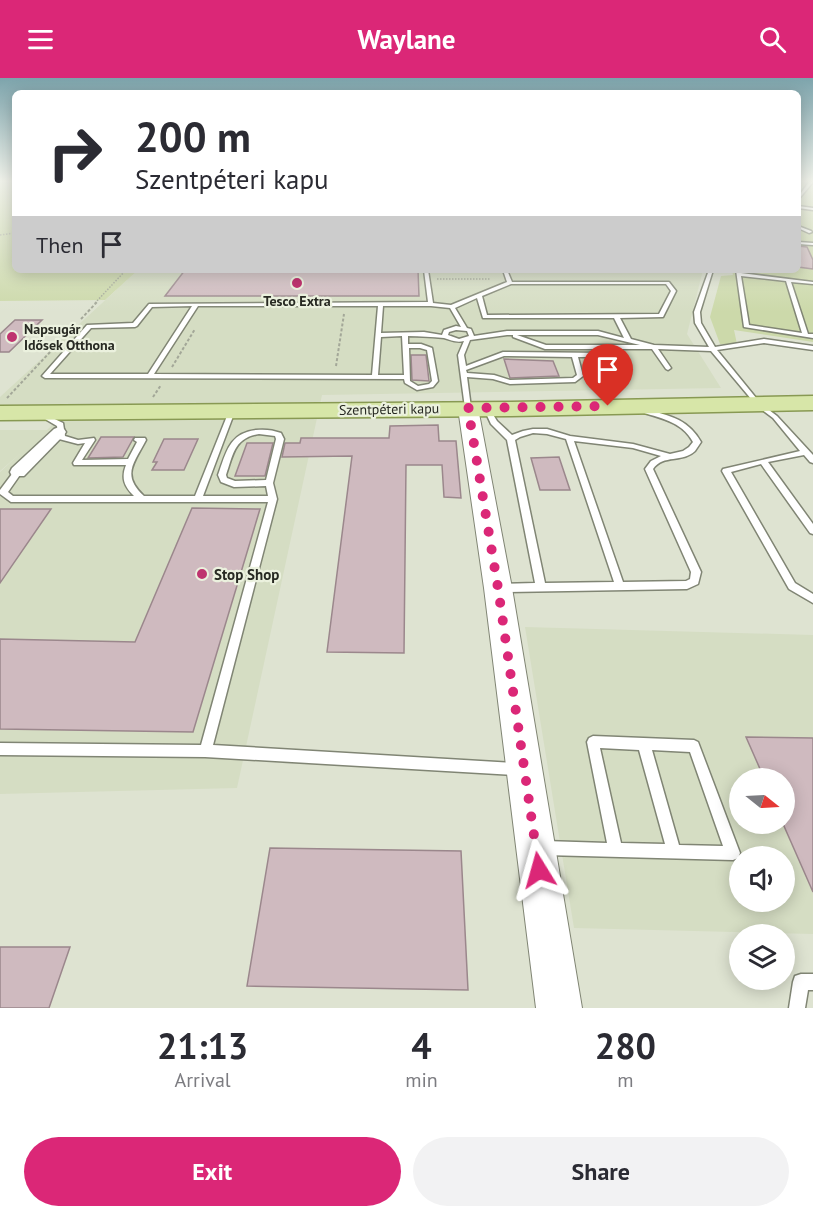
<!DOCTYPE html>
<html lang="en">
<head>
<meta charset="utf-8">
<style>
  :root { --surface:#fff; --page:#f2f2f3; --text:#2b2b33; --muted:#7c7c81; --accent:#db2777 }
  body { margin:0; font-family:"PT Sans",sans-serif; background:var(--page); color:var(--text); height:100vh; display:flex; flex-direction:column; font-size:22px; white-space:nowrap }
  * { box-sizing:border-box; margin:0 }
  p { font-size:20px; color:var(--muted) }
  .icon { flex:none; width:33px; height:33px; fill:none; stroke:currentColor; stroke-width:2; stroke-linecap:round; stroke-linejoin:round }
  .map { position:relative; height:930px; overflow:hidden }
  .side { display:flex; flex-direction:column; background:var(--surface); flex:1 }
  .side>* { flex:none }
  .hud { position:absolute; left:12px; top:12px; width:789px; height:183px; border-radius:9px; box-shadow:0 3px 15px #0003; background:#fff; color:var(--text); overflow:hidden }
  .needle { width:39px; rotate:108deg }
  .controls { position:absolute; left:729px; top:690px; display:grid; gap:12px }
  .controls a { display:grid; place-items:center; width:66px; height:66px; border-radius:50%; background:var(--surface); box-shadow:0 3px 15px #0003; font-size:30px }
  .pin { position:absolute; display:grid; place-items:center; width:51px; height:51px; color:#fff; margin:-62px -26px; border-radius:50% 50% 50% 0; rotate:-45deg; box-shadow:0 0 6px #0007 }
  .pin .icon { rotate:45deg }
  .me { position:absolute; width:66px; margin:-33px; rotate:352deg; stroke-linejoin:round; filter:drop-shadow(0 0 4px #0008) }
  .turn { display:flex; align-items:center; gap:21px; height:126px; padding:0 24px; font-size:27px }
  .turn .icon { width:78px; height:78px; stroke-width:2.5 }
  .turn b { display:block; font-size:42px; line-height:51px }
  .then { display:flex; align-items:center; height:57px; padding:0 24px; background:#0003; gap:12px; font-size:22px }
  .eta { display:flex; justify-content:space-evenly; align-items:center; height:102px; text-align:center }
  .eta b { font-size:36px; font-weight:800; line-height:42px }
  .primary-button { display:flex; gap:12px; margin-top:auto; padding:12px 24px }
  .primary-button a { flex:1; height:69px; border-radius:36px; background:var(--accent); color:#fff; font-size:24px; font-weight:800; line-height:69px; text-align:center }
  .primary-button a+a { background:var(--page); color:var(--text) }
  header { display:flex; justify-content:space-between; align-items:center; height:78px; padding:0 24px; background:var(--accent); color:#fff; font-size:27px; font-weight:800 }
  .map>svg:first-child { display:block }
  .built { fill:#d5ddc3; fill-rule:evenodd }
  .green { fill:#ccd9aa }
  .building { fill:#cfbabf; stroke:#9b878c; stroke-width:1.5 }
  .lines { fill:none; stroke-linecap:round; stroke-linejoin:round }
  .lane-casing { stroke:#808574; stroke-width:3 }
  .street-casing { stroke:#808574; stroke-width:3 }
  .secondary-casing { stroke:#808574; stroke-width:2 }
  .primary-casing { stroke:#889953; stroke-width:3 }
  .path-far1 { stroke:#a3a798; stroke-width:1.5; stroke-dasharray:1.5 1.5; stroke-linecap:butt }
  .path { stroke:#a3a798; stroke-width:2; stroke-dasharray:3 2; stroke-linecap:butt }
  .lane { fill:#fff; fill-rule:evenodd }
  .street { fill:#fff; fill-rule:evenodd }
  .secondary { fill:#fff; fill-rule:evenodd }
  .primary { fill:#d7e6a8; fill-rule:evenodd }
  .route { stroke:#db2777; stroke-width:10; stroke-dasharray:0 18 }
  .poi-dot { fill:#be346f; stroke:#ebf1de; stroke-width:2 }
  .labels { text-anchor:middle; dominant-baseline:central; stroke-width:4.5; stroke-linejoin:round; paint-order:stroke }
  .far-poi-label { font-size:14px; font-weight:bold; fill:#272922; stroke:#ebf1de }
  .far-street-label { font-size:14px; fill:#272922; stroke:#ebf1de }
  .poi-label { font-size:15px; font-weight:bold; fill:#272922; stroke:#ebf1de; text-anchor:start }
</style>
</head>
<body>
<header><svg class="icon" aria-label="menu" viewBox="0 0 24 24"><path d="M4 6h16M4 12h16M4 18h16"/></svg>Waylane<svg class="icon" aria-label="search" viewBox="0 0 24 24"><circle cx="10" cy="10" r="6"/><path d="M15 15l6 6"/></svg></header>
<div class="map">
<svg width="813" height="930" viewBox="0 0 813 930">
  <rect width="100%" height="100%" fill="#dee3d1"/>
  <g class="built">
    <polygon points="138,192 703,192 687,256 721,310 322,317 237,710 0,716 0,394 22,374 0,393 0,352 47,352 74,326 0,328 0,319"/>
    <path d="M525,549L813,557V856L574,850ZM740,700H784V746H740ZM740,778H784V824H740Z"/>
  </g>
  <g class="green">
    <polygon points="0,104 15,104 15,192 138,192 105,222 0,223"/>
    <polygon points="798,104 813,104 813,264 734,252 737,266 720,266 710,239 721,198 733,197 732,192 798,192"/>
  </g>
  <g class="building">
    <polygon points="798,168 807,169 813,182 813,191 798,189"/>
    <polygon points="185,192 418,192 419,218 165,218"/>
    <polygon points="15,242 42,242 9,274 0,274 0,256"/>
    <polygon points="411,277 426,277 429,303 412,302"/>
    <polygon points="504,281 553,283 559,298 510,300"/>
    <polygon points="438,347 439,363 456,363 461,420 444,419 442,387 406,387 404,575 327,574 352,378 282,379 285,365 300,365 301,360 389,360 390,348"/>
    <polygon points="101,359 134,359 123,379 88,380"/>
    <polygon points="164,361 198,361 184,392 152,392 157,384 153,384"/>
    <polygon points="247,365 273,365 265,398 235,398"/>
    <polygon points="559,379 570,412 540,412 531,380"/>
    <polygon points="192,430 260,431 193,654 0,651 0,561 135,564"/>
    <polygon points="0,431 51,431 0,505"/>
    <polygon points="746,659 813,660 813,814 784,748 784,700 764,700"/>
    <polygon points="270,770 461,773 468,912 247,908"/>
    <polygon points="0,869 70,869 49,930 0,930"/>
  </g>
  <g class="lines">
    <g class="lane-casing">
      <g id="lane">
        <polygon points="809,104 813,104 798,122 798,119"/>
        <polygon points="798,128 813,130 813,132 798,130"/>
        <polygon points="798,148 811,153 812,154 809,155 798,150"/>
        <polygon points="798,164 813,165 813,167 798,166"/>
        <path d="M424,192H428L433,225L451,227L507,204L503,192H507L512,204H669L676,213L663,239L620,240L631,261L654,267L709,269L695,245L694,234L709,192H713L700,234L701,245L715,269L764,261L813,268V272L764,265L717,272L761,326L777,338L813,377V385L810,384L804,377L768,384L813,446V456L810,455L761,386L731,394L795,505L813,516V525L789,511L722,393L723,391L800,373L773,340L757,328L711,273L658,271L671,290L668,292L666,291L652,271H619L608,279H578L583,298L575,304L510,306L493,301L467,299L471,330L468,332L465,330L458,277L464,263C456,265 451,262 444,260C432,259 420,258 408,258V266H421L432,270L438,303L433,309L417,312L405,305L404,301L45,300L42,298L87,247L133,245L149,226L428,224ZM511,206H666L671,213L659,236L487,237L482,218ZM477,220L483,240H614L624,260L598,253H507L474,258L471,251L467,250L455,230ZM192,228L148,296H50L91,250L135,249L137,248L152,229ZM198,228H378L372,297L154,296ZM383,228H431L450,230L461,249L456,248L444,252L442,257L424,254L381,255ZM456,252L467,253L469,258L459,261L448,257L449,254ZM507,257H513V259L545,271H612L607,275L503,274L466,288L464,277L470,262ZM517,257H598L640,267H546ZM402,258L404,297H378L381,259ZM409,270H420L427,272L432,303L429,306L418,308L410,303ZM504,278L572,279L577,297L573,300L510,302L494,297L467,295L466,292Z"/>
        <path d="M736,192H740L741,195L813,204V206L791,204L808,256H813V260L744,249ZM741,198L786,203L802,255L749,247Z"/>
        <path d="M487,329L489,330L497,343L512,357L523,353L533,351H547L570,358L633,366L670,376L683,373L689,369L693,364C682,343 659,340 638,333V331L640,330C666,337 687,339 701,364C699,367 697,370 695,373C683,385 663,376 653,391L701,494L698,506L687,511L501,514L498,513L496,510L498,507L501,506L535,505L507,362L491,346L484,331ZM533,355L547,356L566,361L614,504L545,505L515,362L520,359ZM574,363L633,370L661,378L651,383L645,391L691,494L690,501L686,503L623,504Z"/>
        <path d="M232,331L235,333L203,418H268L266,408L234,409L221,404L218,397C226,375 229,355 256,352C265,351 273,352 281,355L284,361L273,405L277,421L213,667L516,685L520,687L522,691L520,695L516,697L205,679L0,677V665L201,667L268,424H11L0,416V412L15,392L18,391L22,394L8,414L13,418H134C124,408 121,400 126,387H74L73,385L85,365L78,366L59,361L57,348L40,338L39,337L42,335L63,345L65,358L78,362L94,360L95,362L82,382L128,381L137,364L134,362L135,360H145L146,362C134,385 121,397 144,418H195L229,333ZM259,356L275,358L276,361L266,402L235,403L227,400L226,397C233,377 234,360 259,356Z"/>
        <path d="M593,658L694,662L698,664L740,775L738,780L733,782L545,777L540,775L538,770L540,765L545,763L607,765L587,664L589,660ZM600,670L639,672L665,766L621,765ZM652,672L690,674L723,768L679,767Z"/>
        <polygon points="801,896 813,896 813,912 808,912 805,930 789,930 793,904 795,898"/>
      </g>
    </g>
    <g class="street-casing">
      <polygon id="street" points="59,349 64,351 66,354 64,357 24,398 12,398 10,394 12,390 54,351"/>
    </g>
    <g class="secondary-casing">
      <polygon id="secondary" points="468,324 475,326 478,330 512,510 582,930 536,930 484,510 458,330 461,326"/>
    </g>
    <g class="primary-casing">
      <polygon id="primary" points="813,318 813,332 511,338 0,342 0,328 511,324"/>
    </g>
    <g class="path-far1">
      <polyline points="0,157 15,155"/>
      <polyline points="437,201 490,201"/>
      <polyline points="95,225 126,192"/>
    </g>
    <g class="path">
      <polyline points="81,241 97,224"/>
      <polyline points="336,288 344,236"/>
      <polyline points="172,289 195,251"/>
      <polyline points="153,319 161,307"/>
      <polyline points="7,320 52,272"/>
    </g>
    <use href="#lane" class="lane"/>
    <use href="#street" class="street"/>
    <use href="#secondary" class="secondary"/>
    <use href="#primary" class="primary"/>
  </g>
  <linearGradient id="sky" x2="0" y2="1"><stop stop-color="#7da4ac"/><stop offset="0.44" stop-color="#f0f2ea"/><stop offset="1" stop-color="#f0f2ea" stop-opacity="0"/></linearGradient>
  <rect width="813" height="234" fill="url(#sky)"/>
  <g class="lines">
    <polyline class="route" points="539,792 498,510 468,330 608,328"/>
  </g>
  <g class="poi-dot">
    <circle cx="297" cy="205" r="6"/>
    <circle cx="12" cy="259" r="6"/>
    <circle cx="202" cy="496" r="6"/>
  </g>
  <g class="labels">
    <g class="far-poi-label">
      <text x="297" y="223">Tesco Extra</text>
      <text x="24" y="251" text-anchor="start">Napsugár<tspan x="24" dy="16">Idősek Otthona</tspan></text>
    </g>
    <g class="far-street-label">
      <text transform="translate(389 331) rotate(-1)">Szentpéteri kapu</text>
    </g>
    <g class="poi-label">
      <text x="214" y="496">Stop Shop</text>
    </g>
  </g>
</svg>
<div class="controls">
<a><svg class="needle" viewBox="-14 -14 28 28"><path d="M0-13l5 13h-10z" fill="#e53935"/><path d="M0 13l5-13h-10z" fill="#7c7c81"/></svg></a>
<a><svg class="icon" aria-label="sound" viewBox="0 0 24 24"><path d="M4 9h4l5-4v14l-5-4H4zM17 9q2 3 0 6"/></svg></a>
<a><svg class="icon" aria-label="layers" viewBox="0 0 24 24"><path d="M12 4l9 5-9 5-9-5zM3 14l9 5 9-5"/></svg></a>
</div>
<div class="pin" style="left:608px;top:328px;background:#d93025"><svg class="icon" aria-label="arrive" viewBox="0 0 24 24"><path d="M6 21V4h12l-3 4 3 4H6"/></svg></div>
<svg class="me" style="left:539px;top:792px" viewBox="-20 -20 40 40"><path d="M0-17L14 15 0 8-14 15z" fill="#db2777" stroke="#fff" stroke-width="4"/></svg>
<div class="hud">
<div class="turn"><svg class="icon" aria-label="right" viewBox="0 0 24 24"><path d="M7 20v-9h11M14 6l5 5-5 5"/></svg><div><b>200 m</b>Szentpéteri kapu</div></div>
<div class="then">Then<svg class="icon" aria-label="arrive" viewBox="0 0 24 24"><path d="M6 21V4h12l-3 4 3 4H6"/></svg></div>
</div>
</div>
<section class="side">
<div class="eta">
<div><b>21:13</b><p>Arrival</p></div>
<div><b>4</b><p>min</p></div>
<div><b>280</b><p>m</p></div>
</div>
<div class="primary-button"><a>Exit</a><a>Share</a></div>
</section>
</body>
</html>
